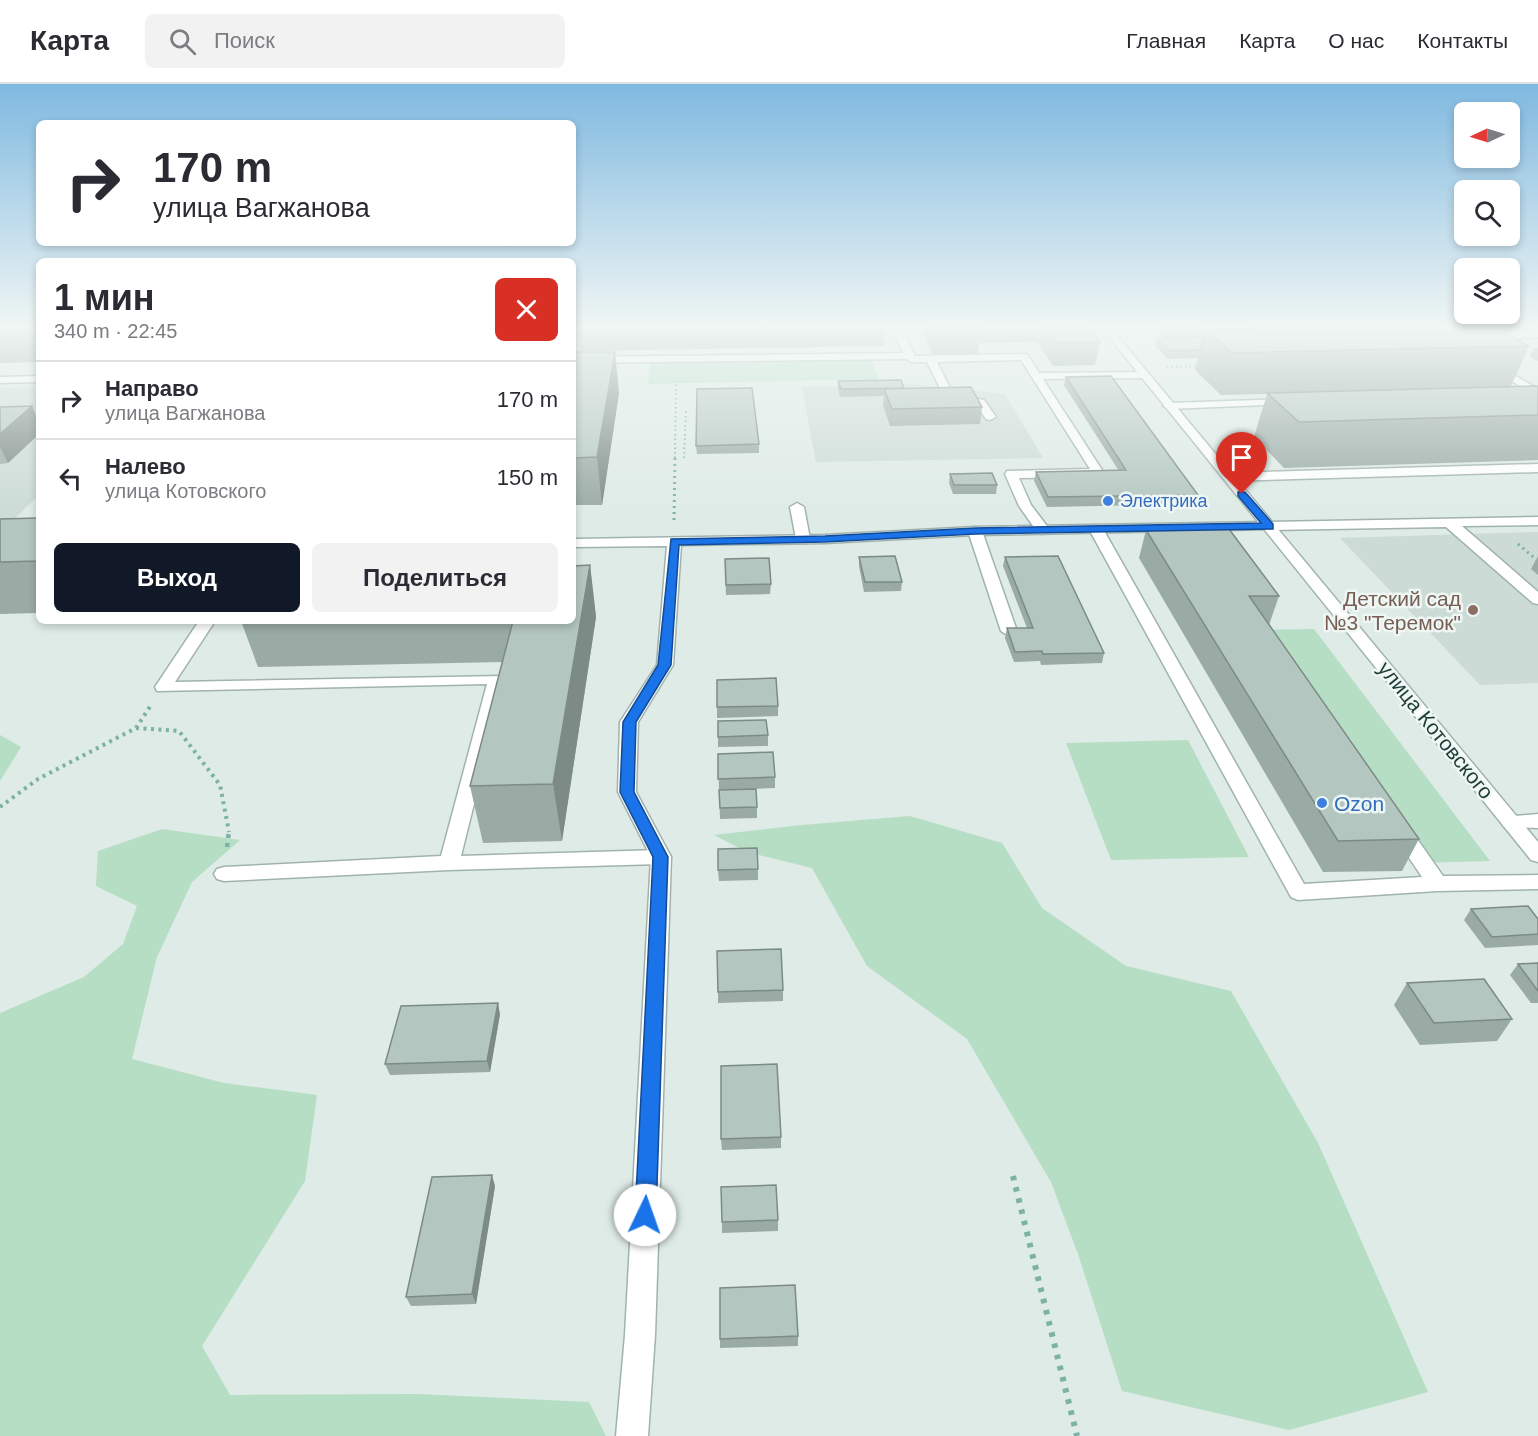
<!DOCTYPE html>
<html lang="ru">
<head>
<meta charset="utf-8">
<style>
  :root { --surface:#fff; --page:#f2f2f3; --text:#2b2b33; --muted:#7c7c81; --line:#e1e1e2; --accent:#111827 }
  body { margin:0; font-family:Arial,sans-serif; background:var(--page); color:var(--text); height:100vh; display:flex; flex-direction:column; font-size:22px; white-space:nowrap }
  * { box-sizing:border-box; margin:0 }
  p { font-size:20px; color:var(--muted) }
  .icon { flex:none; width:33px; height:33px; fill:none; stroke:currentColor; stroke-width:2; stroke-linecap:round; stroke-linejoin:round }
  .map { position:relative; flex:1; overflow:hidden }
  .panel { position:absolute; left:36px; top:174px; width:540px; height:366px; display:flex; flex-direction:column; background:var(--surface); border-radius:9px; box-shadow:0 3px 9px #0003 }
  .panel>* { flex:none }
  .hud { position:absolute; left:36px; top:36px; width:540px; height:126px; border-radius:9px; box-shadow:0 3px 9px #0003; background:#fff; color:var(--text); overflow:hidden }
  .needle { width:39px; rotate:266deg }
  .fabs { position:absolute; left:1454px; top:18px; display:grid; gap:12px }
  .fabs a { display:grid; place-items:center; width:66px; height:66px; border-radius:9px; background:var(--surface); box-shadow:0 3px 9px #0003; font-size:30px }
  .pin { position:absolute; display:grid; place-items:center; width:51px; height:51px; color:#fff; margin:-62px -26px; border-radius:50% 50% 50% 0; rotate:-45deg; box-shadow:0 0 6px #0007 }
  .pin .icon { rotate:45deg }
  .me { position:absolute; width:66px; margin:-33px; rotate:3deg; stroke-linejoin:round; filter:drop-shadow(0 0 4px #0008) }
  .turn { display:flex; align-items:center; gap:21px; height:126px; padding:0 18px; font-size:27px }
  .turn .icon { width:78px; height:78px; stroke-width:2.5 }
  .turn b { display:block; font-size:42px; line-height:51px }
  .round { display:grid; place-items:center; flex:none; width:63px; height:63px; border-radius:9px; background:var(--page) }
  .head { display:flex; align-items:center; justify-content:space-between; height:102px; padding:0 18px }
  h1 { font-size:36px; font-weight:700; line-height:45px }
  .action { display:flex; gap:12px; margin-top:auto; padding:12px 18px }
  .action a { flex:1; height:69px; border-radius:9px; background:var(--accent); color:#fff; font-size:24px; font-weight:700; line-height:69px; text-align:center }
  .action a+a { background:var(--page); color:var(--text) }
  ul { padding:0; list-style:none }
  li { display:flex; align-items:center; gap:18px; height:78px; padding:0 18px; border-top:2px solid var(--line) }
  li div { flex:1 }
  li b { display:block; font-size:22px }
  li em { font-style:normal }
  header { display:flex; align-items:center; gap:36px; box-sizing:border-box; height:84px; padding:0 30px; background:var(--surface); border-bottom:2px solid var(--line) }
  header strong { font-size:28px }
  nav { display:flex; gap:33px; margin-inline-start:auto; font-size:21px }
  .search { width:420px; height:54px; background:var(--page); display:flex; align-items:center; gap:15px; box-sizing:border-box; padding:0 21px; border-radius:9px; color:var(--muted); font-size:22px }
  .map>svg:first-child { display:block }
  .built { fill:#ccdbd5 }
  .green { fill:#b5dec4 }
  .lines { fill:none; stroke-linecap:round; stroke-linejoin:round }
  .service-casing { stroke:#a1b3ae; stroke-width:3 }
  .minor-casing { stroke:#a1b3ae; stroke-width:3 }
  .tertiary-casing { stroke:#a1b3ae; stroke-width:3 }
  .path-far4 { stroke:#7cb1a5; stroke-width:2; stroke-dasharray:1.5 3; stroke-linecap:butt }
  .path-far3 { stroke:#7cb1a5; stroke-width:3; stroke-dasharray:2 4; stroke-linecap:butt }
  .path-far2 { stroke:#7cb1a5; stroke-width:4; stroke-dasharray:3 4.5; stroke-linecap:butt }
  .path-far1 { stroke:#7cb1a5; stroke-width:4.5; stroke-dasharray:4 5; stroke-linecap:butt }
  .path { stroke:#7cb1a5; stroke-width:6; stroke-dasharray:4.5 7; stroke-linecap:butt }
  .service { fill:#fff; fill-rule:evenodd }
  .minor { fill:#fff; fill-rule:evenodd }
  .tertiary { fill:#fff; fill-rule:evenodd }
  .wall { fill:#9aaaa4 }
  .shaded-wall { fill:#7d8b86 }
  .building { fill:#b3c6bf; stroke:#7d8b86; stroke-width:1.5 }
  .route { fill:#1a73e8; stroke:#114b97; stroke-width:1.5 }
  .shop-dot { fill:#3f7fe0; stroke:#eef7f4; stroke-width:2 }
  .education-dot { fill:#8d6e63; stroke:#eef7f4; stroke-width:2 }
  .labels { text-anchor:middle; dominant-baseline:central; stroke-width:5; stroke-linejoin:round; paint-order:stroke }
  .far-shop-label { font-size:18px; fill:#366cbe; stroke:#eef7f4; text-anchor:start }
  .education-label { font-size:21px; fill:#785e54; stroke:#eef7f4; text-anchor:end }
  .street-label { font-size:21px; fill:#1e3b36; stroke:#eef7f4 }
  .shop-label { font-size:21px; fill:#366cbe; stroke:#eef7f4; text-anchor:start }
</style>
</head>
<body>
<header>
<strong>Карта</strong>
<div class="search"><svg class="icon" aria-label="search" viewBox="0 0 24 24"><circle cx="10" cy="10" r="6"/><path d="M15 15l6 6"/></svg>Поиск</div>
<nav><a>Главная</a><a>Карта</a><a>О нас</a><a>Контакты</a></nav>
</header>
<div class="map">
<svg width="1538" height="1352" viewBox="0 0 1538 1352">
  <rect width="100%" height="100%" fill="#deebe6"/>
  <g class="built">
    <polygon points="911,300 1005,310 1043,374 816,378 802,303"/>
    <polygon points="39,303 39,411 8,441 0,441 0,304"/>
    <polygon points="1538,448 1538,599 1480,601 1340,454"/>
  </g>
  <g class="green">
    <polygon points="872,277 879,295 648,300 650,279"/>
    <polygon points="1314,545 1490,777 1415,779 1256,546"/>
    <polygon points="0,651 21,663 0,697"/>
    <polygon points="1188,656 1249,773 1111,776 1066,659"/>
    <polygon points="910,732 1002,759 1042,824 1126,882 1231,907 1318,1059 1428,1308 1289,1346 1122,1307 1079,1173 1051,1098 967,955 867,882 812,784 747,768 714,751 802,741"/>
    <polygon points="162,745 240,756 192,798 157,873 132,975 224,999 317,1011 305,1097 202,1262 230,1311 418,1310 589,1318 606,1352 0,1352 0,929 84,893 123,860 137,822 96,802 98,767"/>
  </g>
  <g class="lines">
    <g class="service-casing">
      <g id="service">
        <polygon points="891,243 901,243 915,272 1024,270 1028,271 1039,289 1143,288 1148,291 1143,294 1043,295 1104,389 1098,393 1019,394 1031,421 1050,446 1043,450 1038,449 1019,422 1005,390 1007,387 1090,385 1021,276 937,278 953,310 984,316 996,333 990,336 986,335 976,321 945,314 927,278 911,278 906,275 573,279 573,273 903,269"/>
        <polygon points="1538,247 1538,253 1494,255 1489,252 1494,249"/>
        <polygon points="1494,279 1538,305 1538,313 1490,284 1489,282"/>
        <polygon points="39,292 39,298 0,299 0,293"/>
        <polygon points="1287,315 1292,318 1291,320 1169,325 1163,322 1169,319"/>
        <polygon points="1538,380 1538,388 1228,397 1222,393 1228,389"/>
        <polygon points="797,419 804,423 810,455 803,459 796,455 790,423"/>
        <polygon points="1538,433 1538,441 1462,442 1538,508 1538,520 1533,519 1446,443 1269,446 1262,442 1269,438"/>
        <polygon points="1096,441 1103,445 1304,800 1422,793 1391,747 1394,742 1401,740 1408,742 1443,792 1538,791 1538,805 1437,807 1298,816 1291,813 1089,445"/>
        <polygon points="975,443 982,447 1017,547 1014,550 1009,552 1001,547 968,447"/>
        <polygon points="199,537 215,537 175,598 503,592 505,595 461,772 661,766 668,768 671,773 668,778 661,780 449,786 224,797 217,795 214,790 217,785 224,783 441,772 487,600 157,607 155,603"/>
        <polygon points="1538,730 1538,744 1504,743 1501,738 1504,733"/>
      </g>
    </g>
    <g class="minor-casing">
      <g id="minor">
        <polygon points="1532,243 1538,243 1538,248"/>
        <polygon points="1269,438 1276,442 1274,445 975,451 825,459 681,461 673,581 638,638 636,708 671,773 655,1251 648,1352 616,1352 625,1251 651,773 618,708 620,638 657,581 667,462 573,463 573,455 825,451 975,443"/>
      </g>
    </g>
    <g class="tertiary-casing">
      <polygon id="tertiary" points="1101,243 1110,243 1538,758 1538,778 1531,776"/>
    </g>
    <g class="path-far4">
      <polyline points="1209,243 1216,248"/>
      <polyline points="1167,283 1199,282"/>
      <polyline points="675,374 676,297"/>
      <polyline points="684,374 686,326"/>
    </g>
    <g class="path-far3">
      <polyline points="674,436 675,372"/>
      <polyline points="1518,460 1538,477"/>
    </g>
    <g class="path-far2">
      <polyline points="136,644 179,647 220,701 229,748"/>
      <polyline points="0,723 38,695 136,644 151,621"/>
    </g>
    <polyline class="path-far1" points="227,763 229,747"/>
    <polyline class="path" points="1013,1092 1077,1352"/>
    <use href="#service" class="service"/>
    <use href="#minor" class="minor"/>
    <use href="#tertiary" class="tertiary"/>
  </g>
  <g class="wall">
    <polygon points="0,243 39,243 39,278 0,279"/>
    <polygon points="578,243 885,243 884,262 581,267"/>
    <polygon points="922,243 1088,243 1100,258 1095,281 1053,282 1037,258 979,259 978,270 932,270 922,247"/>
    <polygon points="1154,243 1198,243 1204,250 1206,245 1293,243 1522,243 1521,245 1500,245 1529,262 1511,302 1538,302 1538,376 1284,384 1254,353 1267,310 1221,311 1195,286 1198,274 1168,275 1155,262 1157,254 1163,254"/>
    <polygon points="1534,264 1538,264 1538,277 1530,272"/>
    <polygon points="573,268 619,309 602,421 573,421"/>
    <polygon points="1066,293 1198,411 1196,420 1047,423 1034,397 1036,388 1119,387 1064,301"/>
    <polygon points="838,297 904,304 904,305 982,323 980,340 890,342 883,321 884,312 840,313 838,305"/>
    <polygon points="32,322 39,339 39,350 8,379 0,380 0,323"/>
    <polygon points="759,360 759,369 697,370 696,362"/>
    <polygon points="950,390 997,401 996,410 953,410 949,399"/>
    <polygon points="39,434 39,529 0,530 0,435"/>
    <polygon points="1146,446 1279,512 1269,541 1419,755 1402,787 1323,788 1139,474"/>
    <polygon points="1538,472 1538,491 1531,485"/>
    <polygon points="859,473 902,498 901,507 864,508 859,482"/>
    <polygon points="1005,473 1104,569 1102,579 1041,581 1040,577 1014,578 1005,554 1007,544 1027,544 1003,482"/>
    <polygon points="725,475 771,500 770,510 726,511"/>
    <polygon points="590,481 596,533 562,757 483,759 470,702 502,578 258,583 241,537 573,537"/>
    <polygon points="778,622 778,632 717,634 717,623"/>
    <polygon points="718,637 768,651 768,662 718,663"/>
    <polygon points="718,670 775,693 775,704 719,706"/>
    <polygon points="719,706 757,723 757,734 720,735"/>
    <polygon points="758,785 758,796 719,797 718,786"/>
    <polygon points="1471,825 1538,835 1538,861 1485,864 1464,836"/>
    <polygon points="1538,879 1538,919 1531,919 1510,891 1518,880"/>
    <polygon points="1407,899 1512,935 1497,957 1420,961 1394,921"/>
    <polygon points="783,906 783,917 718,919 718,908"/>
    <polygon points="500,930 490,988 390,991 385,980"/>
    <polygon points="781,1053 781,1064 722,1066 721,1055"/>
    <polygon points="495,1102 476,1220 411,1222 406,1213"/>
    <polygon points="778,1136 778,1147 722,1149 722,1138"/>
    <polygon points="798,1252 798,1262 720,1264 720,1255"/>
  </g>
  <g class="shaded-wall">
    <polygon points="615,268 619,309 602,421 597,373"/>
    <polygon points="32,322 39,339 39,350 8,379 0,363 0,350"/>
    <polygon points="590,481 596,533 562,757 553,700"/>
    <polygon points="498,919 500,930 490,988 487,977"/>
    <polygon points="492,1091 495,1102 476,1220 472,1210"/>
  </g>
  <g class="building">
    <polygon points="932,243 979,243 981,247 935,248"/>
    <polygon points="1046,243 1088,243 1100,258 1057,259"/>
    <polygon points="1162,243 1198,243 1205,251 1169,251"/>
    <polygon points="1293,243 1497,243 1529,262 1232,269 1206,245"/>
    <polygon points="1204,253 1200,266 1170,267 1157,254"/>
    <polygon points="573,268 615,268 597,373 573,374"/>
    <polygon points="1111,292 1198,411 1048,413 1036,388 1126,386 1066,293"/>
    <polygon points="901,296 904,304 841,305 838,297"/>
    <polygon points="1538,302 1538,331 1299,338 1267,309"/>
    <polygon points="971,303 982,323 892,325 884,305"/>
    <polygon points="752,304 759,360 696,362 697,305"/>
    <polygon points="32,322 0,350 0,323"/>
    <polygon points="992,389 997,401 954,401 950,390"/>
    <polygon points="39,434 39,477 0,478 0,435"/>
    <polygon points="1229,445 1279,512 1249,512 1419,755 1338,757 1146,446"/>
    <polygon points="895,472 902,498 865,498 859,473"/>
    <polygon points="1058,472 1104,569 1043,570 1042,567 1015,568 1007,544 1033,544 1005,473"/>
    <polygon points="769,474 771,500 726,501 725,475"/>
    <polygon points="590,481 553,700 470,702 513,537 573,537 573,482"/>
    <polygon points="776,594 778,622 717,623 717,596"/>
    <polygon points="766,636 768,651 718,653 718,637"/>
    <polygon points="773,668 775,693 718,695 718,670"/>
    <polygon points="756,705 757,723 720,724 719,706"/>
    <polygon points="757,764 758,785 718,786 718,765"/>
    <polygon points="1528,822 1538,835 1538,850 1492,853 1471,825"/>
    <polygon points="781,865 783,906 718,908 717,867"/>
    <polygon points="1538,879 1538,907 1518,880"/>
    <polygon points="1484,895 1512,935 1434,939 1407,899"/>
    <polygon points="498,919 487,977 385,980 401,922"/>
    <polygon points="777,980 781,1053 721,1055 721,982"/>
    <polygon points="492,1091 472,1210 406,1213 432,1093"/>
    <polygon points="776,1101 778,1136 722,1138 721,1103"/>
    <polygon points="795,1201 798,1252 720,1255 720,1204"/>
  </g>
  <linearGradient id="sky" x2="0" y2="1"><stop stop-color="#7fb9e0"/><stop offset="0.56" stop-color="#f0f6f4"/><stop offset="1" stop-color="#f0f6f4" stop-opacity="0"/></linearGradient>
  <rect width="1538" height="433" fill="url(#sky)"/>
  <polygon class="route" points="1238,408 1245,408 1273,440 1273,445 975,450 825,458 679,461 671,581 636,638 634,708 668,773 656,1131 653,1138 645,1141 638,1138 635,1131 653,773 620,708 623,638 658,581 671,455 825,452 975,444 1261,439 1238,412"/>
  <g class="shop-dot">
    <circle cx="1108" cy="417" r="6"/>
    <circle cx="1322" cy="719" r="6"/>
  </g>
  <circle class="education-dot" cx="1473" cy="526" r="6"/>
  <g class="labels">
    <g class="far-shop-label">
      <text x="1120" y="417">Электрика</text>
    </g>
    <g class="education-label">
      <text x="1461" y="514">Детский сад<tspan x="1461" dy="24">№3 "Теремок"</tspan></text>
    </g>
    <g class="street-label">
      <text transform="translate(1436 646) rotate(51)">улица Котовского</text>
    </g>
    <g class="shop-label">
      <text x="1334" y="719">Ozon</text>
    </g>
  </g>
</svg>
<div class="fabs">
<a><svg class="needle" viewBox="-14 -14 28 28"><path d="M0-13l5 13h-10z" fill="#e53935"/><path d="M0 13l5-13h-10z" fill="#7c7c81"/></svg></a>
<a><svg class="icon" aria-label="search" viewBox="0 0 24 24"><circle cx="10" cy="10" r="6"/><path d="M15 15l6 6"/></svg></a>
<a><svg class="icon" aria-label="layers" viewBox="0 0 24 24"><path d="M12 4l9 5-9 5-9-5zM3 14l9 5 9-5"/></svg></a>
</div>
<div class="pin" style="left:1242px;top:410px;background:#d93025"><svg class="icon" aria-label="arrive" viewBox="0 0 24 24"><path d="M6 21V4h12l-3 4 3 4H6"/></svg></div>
<svg class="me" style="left:645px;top:1131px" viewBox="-20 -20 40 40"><circle r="19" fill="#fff"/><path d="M0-13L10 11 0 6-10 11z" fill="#1a73e8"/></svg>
<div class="hud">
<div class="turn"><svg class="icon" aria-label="right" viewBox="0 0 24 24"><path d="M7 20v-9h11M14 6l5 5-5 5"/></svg><div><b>170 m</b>улица Вагжанова</div></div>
</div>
<section class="panel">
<div class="head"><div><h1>1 мин</h1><p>340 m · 22:45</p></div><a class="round" style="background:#d93025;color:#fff"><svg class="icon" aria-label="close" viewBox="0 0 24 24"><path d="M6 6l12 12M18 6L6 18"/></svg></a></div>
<ul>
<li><svg class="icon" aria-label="right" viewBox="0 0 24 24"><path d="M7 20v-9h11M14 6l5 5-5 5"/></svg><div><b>Направо</b><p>улица Вагжанова</p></div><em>170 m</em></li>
<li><svg class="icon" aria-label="left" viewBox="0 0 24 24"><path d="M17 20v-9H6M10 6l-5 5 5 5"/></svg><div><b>Налево</b><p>улица Котовского</p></div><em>150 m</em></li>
</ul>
<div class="action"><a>Выход</a><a>Поделиться</a></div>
</section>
</div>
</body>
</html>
